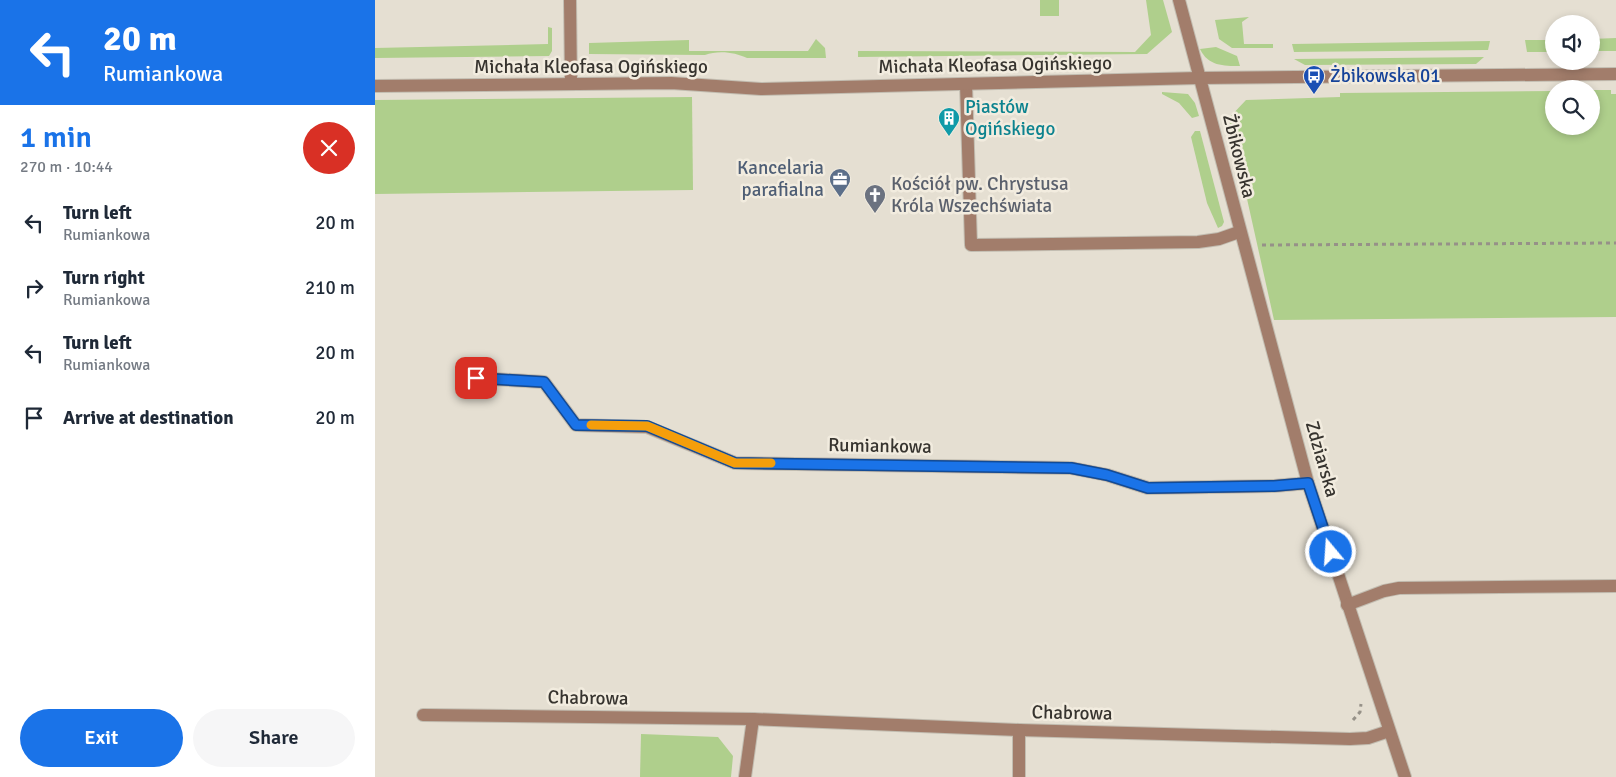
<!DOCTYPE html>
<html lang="en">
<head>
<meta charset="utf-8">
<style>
  :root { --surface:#fff; --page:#f6f6f7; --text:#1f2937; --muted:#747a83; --accent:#1a73e8 }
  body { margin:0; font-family:Signika,sans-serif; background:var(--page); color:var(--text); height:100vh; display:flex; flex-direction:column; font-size:19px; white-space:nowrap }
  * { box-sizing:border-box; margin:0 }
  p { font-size:16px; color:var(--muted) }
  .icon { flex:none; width:28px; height:28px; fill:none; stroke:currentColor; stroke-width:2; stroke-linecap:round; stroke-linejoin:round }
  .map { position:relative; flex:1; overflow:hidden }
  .details { display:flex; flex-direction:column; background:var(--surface); width:375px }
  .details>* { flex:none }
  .banner { background:#1a73e8; color:#fff; overflow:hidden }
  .buttons { position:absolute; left:1170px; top:15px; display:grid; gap:10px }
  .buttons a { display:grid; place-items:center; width:55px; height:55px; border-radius:50%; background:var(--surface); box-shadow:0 2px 8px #0003; font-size:25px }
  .pin { position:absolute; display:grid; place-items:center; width:42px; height:42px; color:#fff; margin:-21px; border-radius:10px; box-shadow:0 2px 8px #0006 }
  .me { position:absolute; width:55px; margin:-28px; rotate:342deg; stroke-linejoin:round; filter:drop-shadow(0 0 4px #0008) }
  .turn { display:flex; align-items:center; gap:18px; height:105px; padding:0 20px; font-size:22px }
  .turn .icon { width:65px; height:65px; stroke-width:2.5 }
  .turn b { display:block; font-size:35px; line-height:42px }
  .round { display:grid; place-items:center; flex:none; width:52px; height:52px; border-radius:26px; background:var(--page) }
  .summary { display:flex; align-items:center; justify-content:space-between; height:85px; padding:0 20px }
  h1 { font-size:30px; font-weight:600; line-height:38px; color:var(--accent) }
  .button { display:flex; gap:10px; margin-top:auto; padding:10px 20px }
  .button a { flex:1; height:58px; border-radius:30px; background:var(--accent); color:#fff; font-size:20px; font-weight:600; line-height:58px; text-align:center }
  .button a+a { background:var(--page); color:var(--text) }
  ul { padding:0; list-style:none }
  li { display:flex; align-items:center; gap:15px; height:65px; padding:0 20px }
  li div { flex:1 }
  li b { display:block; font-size:19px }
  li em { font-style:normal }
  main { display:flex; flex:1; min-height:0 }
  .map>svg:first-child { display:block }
  .green { fill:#afcf8c }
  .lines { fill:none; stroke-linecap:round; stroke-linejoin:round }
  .minor-casing { stroke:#c2bdb1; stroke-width:14 }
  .path { stroke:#969188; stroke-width:3; stroke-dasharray:4 4; stroke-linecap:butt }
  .minor { stroke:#a27d6b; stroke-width:12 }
  .route-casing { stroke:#114b97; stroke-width:12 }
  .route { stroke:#1a73e8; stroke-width:9 }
  .slow { stroke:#f59e0b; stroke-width:9 }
  .labels { text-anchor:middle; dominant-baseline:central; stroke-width:5; stroke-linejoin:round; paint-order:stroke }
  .street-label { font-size:19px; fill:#37342f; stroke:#f2ecdf }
  .transit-label { font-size:19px; fill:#164399; stroke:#f2ecdf; text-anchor:start }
  .culture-label { font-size:19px; fill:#0d838f; stroke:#f2ecdf; text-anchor:start }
  .service-label { font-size:19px; fill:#4e5e75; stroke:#f2ecdf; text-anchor:end }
  .worship-label { font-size:19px; fill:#5b616d; stroke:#f2ecdf; text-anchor:start }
</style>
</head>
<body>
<main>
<section class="details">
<div class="banner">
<div class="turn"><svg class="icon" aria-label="left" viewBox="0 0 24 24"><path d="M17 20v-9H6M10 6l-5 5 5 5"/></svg><div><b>20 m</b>Rumiankowa</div></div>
</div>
<div class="summary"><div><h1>1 min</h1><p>270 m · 10:44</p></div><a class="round" style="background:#d93025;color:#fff"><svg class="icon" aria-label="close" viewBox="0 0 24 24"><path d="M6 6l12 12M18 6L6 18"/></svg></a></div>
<ul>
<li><svg class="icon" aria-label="left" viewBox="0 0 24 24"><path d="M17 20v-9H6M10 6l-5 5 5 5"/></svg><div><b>Turn left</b><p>Rumiankowa</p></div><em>20 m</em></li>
<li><svg class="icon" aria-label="right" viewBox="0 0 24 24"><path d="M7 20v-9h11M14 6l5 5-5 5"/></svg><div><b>Turn right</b><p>Rumiankowa</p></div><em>210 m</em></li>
<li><svg class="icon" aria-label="left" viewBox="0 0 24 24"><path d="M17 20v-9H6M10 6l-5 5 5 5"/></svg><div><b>Turn left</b><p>Rumiankowa</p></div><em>20 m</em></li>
<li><svg class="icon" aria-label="arrive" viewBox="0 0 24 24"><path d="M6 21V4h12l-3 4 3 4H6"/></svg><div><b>Arrive at destination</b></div><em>20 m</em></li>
</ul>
<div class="button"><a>Exit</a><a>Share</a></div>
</section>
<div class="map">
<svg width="1241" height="777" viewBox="0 0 1241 777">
  <rect width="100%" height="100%" fill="#e5dfd2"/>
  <g class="green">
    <rect x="665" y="0" width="19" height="16"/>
    <polygon points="771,0 788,0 797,32 772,54 483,57 483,51 760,52 776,35"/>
    <polygon points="874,17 867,22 869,44 898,44 898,48 857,48 844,39 840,20"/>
    <polygon points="173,27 177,28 177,51 174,56 0,58 0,48 173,44"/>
    <polygon points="1241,38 1241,51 1216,51 1216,39"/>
    <path d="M441,39L450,48L451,58H372C360,52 343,50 330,55L214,54V43L314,40V51H433Z"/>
    <polygon points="1150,40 1179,40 1179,52 1152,52"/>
    <polygon points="1115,41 1113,50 919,52 917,44"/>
    <path d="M841,47L862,56L865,66C848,66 833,66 825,49Z"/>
    <polygon points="1109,57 1101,64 930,65 919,59"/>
    <polygon points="1216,90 1236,90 1236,94 1241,94 1241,317 899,320 854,118 871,100 965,97 965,93 1179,91 1179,126 1216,126"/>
    <polygon points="787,92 813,94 820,103 824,116 817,118 804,103 787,94"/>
    <polygon points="317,97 318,190 0,194 0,100"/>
    <polygon points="820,131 825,131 849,222 847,226 843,228 832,203 816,137"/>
    <polygon points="266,734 343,737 358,756 356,777 265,777"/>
  </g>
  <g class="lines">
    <g class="minor-casing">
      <g id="minor">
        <polyline points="195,0 196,84"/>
        <polyline points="804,0 933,483 1030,777"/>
        <polyline points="591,84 596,245 823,242 844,239 864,232"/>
        <polyline points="0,86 296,83 386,89 824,78 1241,74"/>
        <polyline points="101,378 169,382 201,425 272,427 360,463 696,468 732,475 773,488 899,486 933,483"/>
        <polyline points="972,605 1009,591 1024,588 1241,586"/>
        <polyline points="48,715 378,719 644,730 975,739 993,738 1014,731"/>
        <polyline points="370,777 378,719"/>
        <polyline points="644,777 644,730"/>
      </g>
    </g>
    <g class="path">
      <polyline points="887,245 1241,243"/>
      <polyline points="978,720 985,712 986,704"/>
    </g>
    <use href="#minor" class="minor"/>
  </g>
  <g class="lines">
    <g class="route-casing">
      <polyline id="route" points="101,378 169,382 201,425 272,426 360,463 696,468 732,475 773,488 899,486 933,483 956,552"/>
    </g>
    <use href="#route" class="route"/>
    <polyline class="slow" points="216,425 272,426 360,463 396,463"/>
  </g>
  <defs>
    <g id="bus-pin" transform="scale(1.125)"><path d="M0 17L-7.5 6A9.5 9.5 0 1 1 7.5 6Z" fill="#1a4fb4" stroke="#f2ecdf"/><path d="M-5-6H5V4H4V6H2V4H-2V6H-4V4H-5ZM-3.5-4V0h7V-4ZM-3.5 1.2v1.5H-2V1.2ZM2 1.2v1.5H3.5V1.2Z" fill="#fff"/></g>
    <g id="building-pin" transform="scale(1.125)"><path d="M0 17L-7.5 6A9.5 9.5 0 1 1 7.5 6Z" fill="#0f9aa8" stroke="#f2ecdf"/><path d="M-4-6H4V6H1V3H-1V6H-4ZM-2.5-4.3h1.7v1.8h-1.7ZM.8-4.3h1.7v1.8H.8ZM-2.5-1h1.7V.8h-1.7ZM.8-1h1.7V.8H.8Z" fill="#fff"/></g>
    <g id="office-pin" transform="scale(1.125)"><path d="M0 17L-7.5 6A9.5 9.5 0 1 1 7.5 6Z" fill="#5c6f8a" stroke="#f2ecdf"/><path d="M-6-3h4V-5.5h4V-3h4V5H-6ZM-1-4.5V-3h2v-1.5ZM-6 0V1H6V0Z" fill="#fff"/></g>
    <g id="church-pin" transform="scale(1.125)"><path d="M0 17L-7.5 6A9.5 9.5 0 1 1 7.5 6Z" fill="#6b7280" stroke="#f2ecdf"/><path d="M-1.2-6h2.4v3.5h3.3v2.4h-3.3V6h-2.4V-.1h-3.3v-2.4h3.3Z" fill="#fff"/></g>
  </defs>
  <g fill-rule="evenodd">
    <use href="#bus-pin" x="939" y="76"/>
    <use href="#building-pin" x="574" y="118"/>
    <use href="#office-pin" x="465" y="179"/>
    <use href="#church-pin" x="500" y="195"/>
  </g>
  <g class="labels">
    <g class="street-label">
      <text transform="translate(620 65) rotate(-1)">Michała Kleofasa Ogińskiego</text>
      <text x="216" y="67">Michała Kleofasa Ogińskiego</text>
      <text transform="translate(864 156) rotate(76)">Żbikowska</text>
      <text transform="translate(505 446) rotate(1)">Rumiankowa</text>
      <text transform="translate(947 459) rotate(74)">Zdziarska</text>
      <text transform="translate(213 698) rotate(1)">Chabrowa</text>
      <text transform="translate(697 713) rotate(1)">Chabrowa</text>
    </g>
    <g class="transit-label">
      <text x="955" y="76">Żbikowska 01</text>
    </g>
    <g class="culture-label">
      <text x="590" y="107">Piastów<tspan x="590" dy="22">Ogińskiego</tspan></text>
    </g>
    <g class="service-label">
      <text x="449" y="168">Kancelaria<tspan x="449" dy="22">parafialna</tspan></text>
    </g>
    <g class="worship-label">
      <text x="516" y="184">Kościół pw. Chrystusa<tspan x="516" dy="22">Króla Wszechświata</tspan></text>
    </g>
  </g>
</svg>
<div class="buttons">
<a><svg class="icon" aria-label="sound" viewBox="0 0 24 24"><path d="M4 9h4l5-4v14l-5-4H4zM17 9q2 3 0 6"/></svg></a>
<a><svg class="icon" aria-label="search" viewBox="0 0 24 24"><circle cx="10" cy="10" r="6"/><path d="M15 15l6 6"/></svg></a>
</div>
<div class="pin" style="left:101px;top:378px;background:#d93025"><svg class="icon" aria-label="arrive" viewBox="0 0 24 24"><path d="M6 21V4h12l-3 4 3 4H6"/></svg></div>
<svg class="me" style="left:956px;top:552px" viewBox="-20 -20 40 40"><circle r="17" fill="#1a73e8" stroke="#fff" stroke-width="3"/><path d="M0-11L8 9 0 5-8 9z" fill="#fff"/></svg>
</div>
</main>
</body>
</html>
